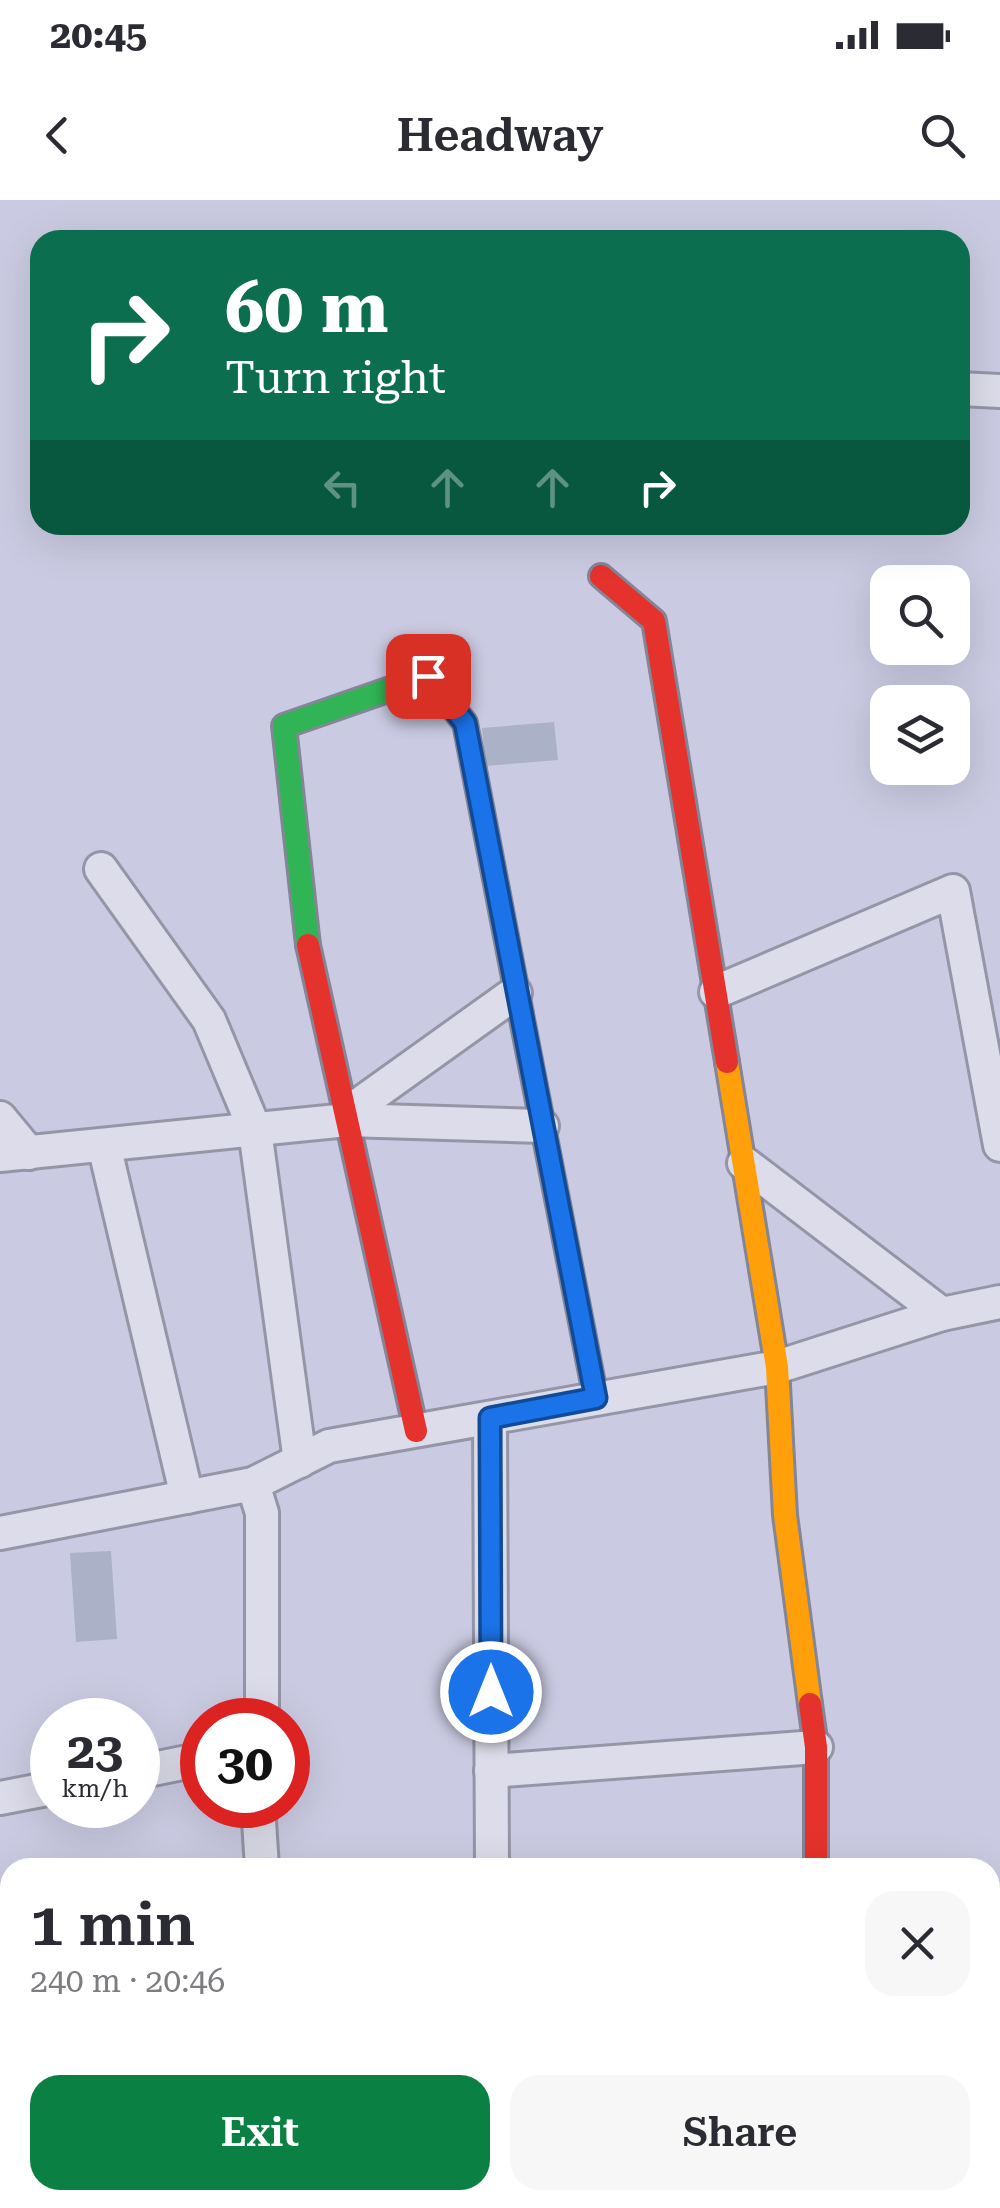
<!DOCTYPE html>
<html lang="en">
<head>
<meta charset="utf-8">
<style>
  :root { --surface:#fff; --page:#f7f7f7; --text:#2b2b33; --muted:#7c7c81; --accent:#0b8043 }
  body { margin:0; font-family:"Roboto Serif",serif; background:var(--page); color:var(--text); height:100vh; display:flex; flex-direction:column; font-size:38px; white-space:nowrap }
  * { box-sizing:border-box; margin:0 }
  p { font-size:32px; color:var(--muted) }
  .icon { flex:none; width:55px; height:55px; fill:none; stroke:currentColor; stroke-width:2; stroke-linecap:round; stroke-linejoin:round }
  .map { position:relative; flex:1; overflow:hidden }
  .panel { position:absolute; left:0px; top:1658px; width:1000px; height:352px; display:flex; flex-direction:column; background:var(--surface); border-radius:30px 30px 0 0; box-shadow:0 10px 40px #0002 }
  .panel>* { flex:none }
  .guide { position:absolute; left:30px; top:30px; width:940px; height:305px; border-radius:30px; box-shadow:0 10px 40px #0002; background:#0b6e4f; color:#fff; overflow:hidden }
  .controls { position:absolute; left:870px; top:365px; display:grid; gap:20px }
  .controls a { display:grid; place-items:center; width:100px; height:100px; border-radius:20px; background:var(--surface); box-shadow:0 10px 40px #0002; font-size:50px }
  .speed { position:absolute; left:30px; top:1498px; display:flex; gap:20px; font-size:50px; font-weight:700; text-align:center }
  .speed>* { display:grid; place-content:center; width:130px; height:130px; border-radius:50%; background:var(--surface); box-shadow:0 10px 40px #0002; line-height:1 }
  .speed small { font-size:25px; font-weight:400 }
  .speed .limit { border:15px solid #d22; background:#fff; color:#111 }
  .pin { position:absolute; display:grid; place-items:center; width:85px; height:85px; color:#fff; margin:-42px; border-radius:20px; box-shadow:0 5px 15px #0006 }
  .me { position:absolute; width:110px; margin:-55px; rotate:0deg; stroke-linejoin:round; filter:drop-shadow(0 0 8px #0008) }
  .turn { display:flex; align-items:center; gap:35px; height:210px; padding:0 30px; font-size:45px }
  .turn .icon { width:130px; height:130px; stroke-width:2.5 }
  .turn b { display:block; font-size:70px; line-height:85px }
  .lanes { display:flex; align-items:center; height:95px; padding:0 30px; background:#0003; justify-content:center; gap:50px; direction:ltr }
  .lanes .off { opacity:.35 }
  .round { display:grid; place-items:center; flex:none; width:105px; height:105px; border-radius:30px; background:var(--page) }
  .headline { display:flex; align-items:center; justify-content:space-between; height:170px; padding:0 30px }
  h1 { font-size:60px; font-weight:600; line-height:75px }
  .cta { display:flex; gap:20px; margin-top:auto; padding:20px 30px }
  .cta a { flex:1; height:115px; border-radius:30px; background:var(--accent); color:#fff; font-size:40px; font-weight:600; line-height:115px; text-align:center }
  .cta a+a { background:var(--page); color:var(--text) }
  .status { display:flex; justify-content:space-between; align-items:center; height:70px; padding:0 50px; background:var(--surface); direction:ltr }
  .status svg { height:28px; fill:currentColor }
  header { display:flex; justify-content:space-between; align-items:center; height:130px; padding:0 30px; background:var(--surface); font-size:45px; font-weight:600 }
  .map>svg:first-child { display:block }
  .building { fill:#abb1c6 }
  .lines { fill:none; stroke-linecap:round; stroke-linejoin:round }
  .street-casing { stroke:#9496a7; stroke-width:38 }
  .fast-casing { stroke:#848697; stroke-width:28 }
  .slow-casing { stroke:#848697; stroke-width:28 }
  .jam-casing { stroke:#848697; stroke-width:28 }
  .street { stroke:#dcdcea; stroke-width:32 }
  .fast { stroke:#30b455; stroke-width:22 }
  .slow { stroke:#ff9f0a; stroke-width:22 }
  .jam { stroke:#e5322d; stroke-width:22 }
  .route-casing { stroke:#114b97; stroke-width:25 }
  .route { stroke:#1a73e8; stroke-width:18 }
</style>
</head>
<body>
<div class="status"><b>20:45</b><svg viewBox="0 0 49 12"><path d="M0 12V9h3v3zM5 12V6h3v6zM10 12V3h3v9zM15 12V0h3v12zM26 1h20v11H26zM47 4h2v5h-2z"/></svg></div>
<header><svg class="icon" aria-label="back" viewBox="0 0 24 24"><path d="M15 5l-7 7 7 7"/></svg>Headway<svg class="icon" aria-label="search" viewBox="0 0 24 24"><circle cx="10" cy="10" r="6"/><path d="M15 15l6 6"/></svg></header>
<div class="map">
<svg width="1000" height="2008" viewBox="0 0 1000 2008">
  <rect width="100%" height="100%" fill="#cacbe2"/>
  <g class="building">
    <polygon points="554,522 558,560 485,566 482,528"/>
    <polygon points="111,1351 117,1439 76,1442 70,1353"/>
  </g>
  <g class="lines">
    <g class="street-casing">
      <g id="street">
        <polyline points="960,189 1000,191"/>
        <polyline points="101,669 209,820 255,930 300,1261"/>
        <polyline points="716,792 953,691 1000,945"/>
        <polyline points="346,914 515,793"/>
        <polyline points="0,918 29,953"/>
        <polyline points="104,945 187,1297"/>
        <polyline points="0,955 347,920 542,926"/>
        <polyline points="744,963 942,1114"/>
        <polyline points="490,1218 492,1668"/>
        <polyline points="253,1284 262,1313 262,1520"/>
        <polyline points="0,1333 253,1284 329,1246 777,1167 942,1114 1000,1102"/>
        <polyline points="491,1571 816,1547"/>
        <polyline points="138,1572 202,1559"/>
        <polyline points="0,1598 52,1588"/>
        <polyline points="258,1605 262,1668"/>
        <polyline points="283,2000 283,2008"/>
        <polyline points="847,2000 850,2008"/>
        <polyline points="765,2008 781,2000"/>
      </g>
    </g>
    <g class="fast-casing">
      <polyline id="fast" points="308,745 284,526 428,476 465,523 521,814"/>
    </g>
    <g class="slow-casing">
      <g id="slow">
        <polyline points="521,814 596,1199"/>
        <polyline points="727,862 777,1167 785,1315 810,1504"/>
      </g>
    </g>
    <g class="jam-casing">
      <g id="jam">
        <polyline points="601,376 654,421 727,862"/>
        <polyline points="308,745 416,1231"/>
        <polyline points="810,1504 816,1547 816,1668"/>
      </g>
    </g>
    <use href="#street" class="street"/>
    <use href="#fast" class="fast"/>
    <use href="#slow" class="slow"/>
    <use href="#jam" class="jam"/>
  </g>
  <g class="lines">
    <g class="route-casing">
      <polyline id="route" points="428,476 465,523 596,1198 490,1218 491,1492"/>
    </g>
    <use href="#route" class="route"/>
  </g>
</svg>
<div class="controls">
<a><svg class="icon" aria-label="search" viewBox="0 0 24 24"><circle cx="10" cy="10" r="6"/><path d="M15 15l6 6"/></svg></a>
<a><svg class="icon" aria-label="layers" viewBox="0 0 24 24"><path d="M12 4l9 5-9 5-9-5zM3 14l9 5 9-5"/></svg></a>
</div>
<div class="speed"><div>23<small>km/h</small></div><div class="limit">30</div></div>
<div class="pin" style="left:428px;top:476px;background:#d93025"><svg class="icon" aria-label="arrive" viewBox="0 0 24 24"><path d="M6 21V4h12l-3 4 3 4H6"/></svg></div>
<svg class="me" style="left:491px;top:1492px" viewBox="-20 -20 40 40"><circle r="17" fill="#1a73e8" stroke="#fff" stroke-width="3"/><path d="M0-11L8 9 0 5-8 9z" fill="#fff"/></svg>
<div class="guide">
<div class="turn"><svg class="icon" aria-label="right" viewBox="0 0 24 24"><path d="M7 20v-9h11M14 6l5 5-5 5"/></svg><div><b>60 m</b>Turn right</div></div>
<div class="lanes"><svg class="icon off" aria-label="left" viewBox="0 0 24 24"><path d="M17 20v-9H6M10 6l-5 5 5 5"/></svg><svg class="icon off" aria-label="ahead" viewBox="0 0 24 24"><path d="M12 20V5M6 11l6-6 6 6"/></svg><svg class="icon off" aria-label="ahead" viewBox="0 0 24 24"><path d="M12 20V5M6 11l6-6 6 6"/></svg><svg class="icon" aria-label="right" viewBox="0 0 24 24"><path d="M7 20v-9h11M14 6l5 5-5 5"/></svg></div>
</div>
<section class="panel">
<div class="headline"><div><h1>1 min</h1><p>240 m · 20:46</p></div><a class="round"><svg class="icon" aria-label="close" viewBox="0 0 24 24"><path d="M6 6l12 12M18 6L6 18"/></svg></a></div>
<div class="cta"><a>Exit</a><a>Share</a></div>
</section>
</div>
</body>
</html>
